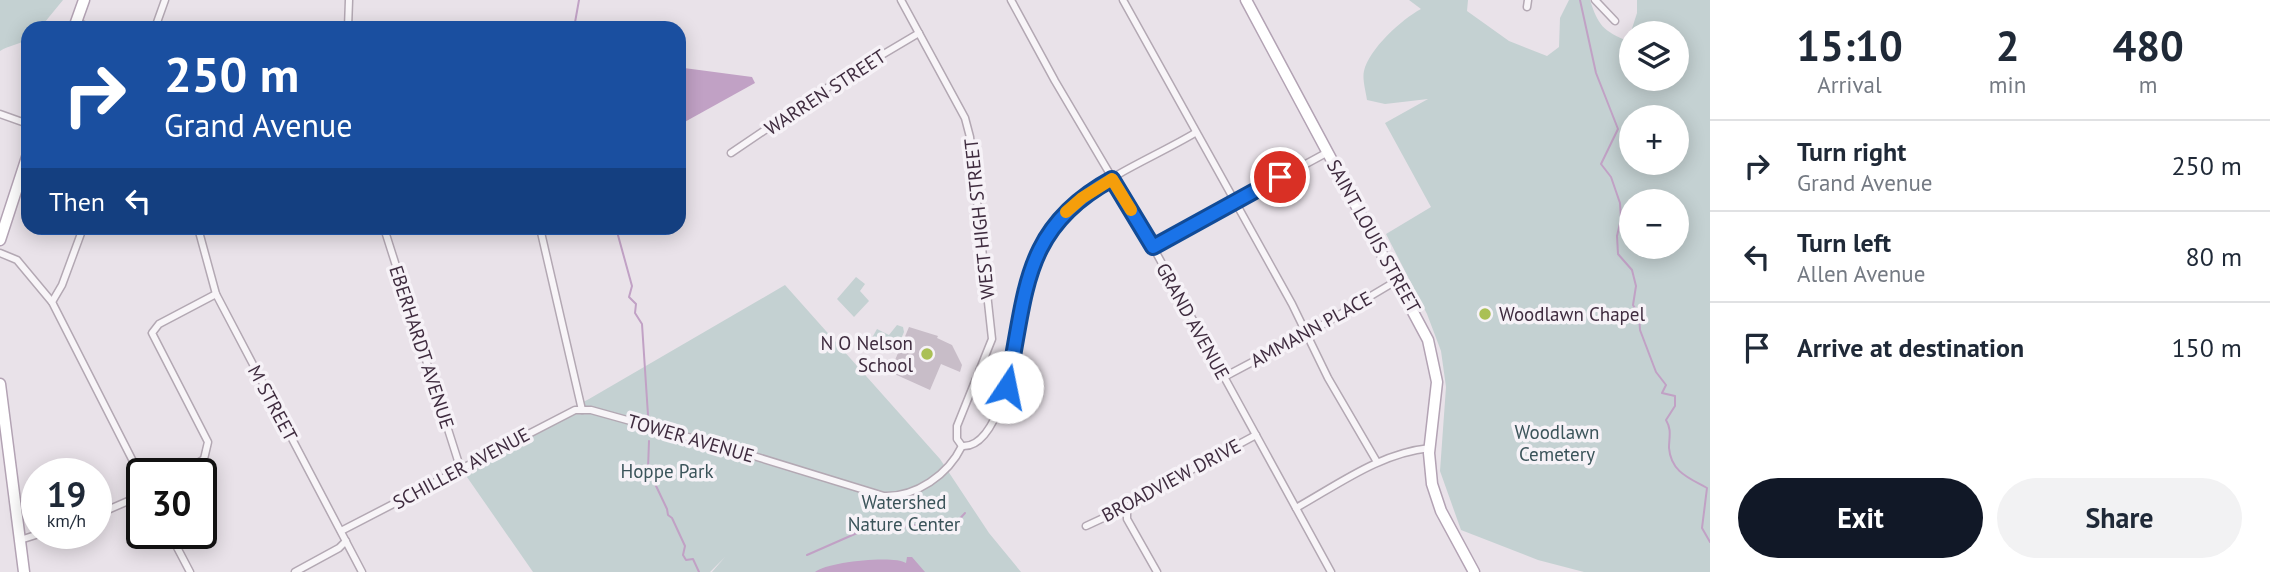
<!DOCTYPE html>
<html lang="en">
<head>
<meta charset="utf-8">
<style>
  :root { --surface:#fff; --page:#f2f2f3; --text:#1f2937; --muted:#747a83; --line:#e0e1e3; --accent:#111827 }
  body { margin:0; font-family:"PT Sans",sans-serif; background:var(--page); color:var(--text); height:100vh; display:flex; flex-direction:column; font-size:26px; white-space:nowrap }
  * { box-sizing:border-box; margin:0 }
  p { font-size:23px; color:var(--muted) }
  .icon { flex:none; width:38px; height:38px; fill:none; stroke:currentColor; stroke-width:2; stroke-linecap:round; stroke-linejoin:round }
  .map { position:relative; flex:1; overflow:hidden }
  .details { display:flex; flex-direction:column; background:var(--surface); width:560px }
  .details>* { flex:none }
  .guide { position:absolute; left:21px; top:21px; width:665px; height:214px; border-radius:21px; box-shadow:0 4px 18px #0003; background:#1a4fa0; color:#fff; overflow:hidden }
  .fabs { position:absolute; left:1619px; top:21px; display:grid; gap:14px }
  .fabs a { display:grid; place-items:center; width:70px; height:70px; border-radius:50%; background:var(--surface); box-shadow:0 4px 18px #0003; font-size:35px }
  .speed { position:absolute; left:21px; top:458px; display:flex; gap:14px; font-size:35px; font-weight:700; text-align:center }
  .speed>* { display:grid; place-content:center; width:91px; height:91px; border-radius:50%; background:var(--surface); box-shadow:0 4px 18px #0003; line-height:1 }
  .speed small { font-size:18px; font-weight:400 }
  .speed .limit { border:4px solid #111; border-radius:10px; background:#fff; color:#111 }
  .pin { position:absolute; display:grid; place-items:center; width:60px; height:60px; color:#fff; margin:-30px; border:4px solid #fff; border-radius:50%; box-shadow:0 2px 7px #0007 }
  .me { position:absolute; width:77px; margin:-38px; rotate:11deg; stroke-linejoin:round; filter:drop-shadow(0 0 5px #0008) }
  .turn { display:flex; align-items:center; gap:24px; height:147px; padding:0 28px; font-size:32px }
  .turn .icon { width:91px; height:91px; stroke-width:2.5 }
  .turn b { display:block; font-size:49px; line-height:60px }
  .then { display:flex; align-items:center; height:66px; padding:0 28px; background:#0003; gap:14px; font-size:26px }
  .eta { display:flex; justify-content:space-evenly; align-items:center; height:119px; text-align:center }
  .eta b { font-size:42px; font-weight:600; line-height:49px }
  .primary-button { display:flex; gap:14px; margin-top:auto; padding:14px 28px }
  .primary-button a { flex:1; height:80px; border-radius:42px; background:var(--accent); color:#fff; font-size:28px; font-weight:600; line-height:80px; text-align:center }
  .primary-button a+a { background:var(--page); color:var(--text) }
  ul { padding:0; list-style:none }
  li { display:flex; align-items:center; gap:21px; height:91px; padding:0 28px; border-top:2px solid var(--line) }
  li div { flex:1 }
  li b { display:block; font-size:26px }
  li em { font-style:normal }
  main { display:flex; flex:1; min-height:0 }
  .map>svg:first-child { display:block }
  .green { fill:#c4d1d2; fill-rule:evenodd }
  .water { fill:#c1a1c5 }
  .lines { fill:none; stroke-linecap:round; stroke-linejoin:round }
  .stream { stroke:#c1a1c5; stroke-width:2 }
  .building { fill:#c8bdc8 }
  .minor-casing { stroke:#b3a8b3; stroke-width:9 }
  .primary-casing { stroke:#b3a3b4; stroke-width:13 }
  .minor { stroke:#f8f5f8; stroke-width:6 }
  .primary { stroke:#fff; stroke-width:10 }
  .route-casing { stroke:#114b97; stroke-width:18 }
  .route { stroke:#1a73e8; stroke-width:12 }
  .slow { stroke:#f59e0b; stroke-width:12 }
  .poi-dot { fill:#aac055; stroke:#f6f2f7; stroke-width:2.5 }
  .labels { text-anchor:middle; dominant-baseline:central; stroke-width:7; stroke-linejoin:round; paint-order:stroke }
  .street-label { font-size:19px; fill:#3f2c3f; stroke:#f6f2f7 }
  .poi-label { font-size:19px; fill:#3f2c3f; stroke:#f6f2f7; text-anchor:start }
  .park-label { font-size:19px; fill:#3b545a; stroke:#f6f2f7 }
</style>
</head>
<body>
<main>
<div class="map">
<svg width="1710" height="572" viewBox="0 0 1710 572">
  <rect width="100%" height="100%" fill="#e9e2e9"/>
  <g class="green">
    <path d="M0,0H63L40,28H28V39C19,45 9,45 0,51Z"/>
    <path d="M1409,0H1468L1467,11L1509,41L1547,56L1559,47L1560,18L1569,0H1590C1598,25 1603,31 1628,41L1637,13V0H1710V572H1584L1538,560L1461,530L1440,471L1446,387L1441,351L1427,314L1386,234L1431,207L1385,123L1428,99L1385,104L1367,100C1366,92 1362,79 1364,71C1369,49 1402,19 1421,9ZM1631,33H1676V79H1631ZM1631,117H1676V163H1631ZM1631,201H1676V247H1631Z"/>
    <polygon points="856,277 865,284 860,291 869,301 854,317 837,299"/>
    <polygon points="785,285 940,459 989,533 1021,572 712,572 725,557 710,572 533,572 460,467 589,399"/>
    <polygon points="897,325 903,327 904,332 896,351 885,347 881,353 869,343 877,329 889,335"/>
  </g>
  <g class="water">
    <polygon points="684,68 752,77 755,83 681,124 679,71"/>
    <path d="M907,557H912L925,572H815C827,562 894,555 906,563Z"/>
  </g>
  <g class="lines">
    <g class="stream">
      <path d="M1580,0L1596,73L1618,129L1601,164L1611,177L1620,203L1621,219L1617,236L1618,254L1632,270L1636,286L1633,305L1639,315L1640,330L1656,372L1666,385L1662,393L1675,396V406L1666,420C1672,430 1669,437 1669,448C1671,472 1689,478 1707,488L1702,528L1710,542"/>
      <polyline points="574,28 579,0"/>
      <polyline points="616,228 632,286 629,297 636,304 635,313 642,324 648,415"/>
      <polyline points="649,441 648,469 667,509 668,515 672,518 685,546 683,555 686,560 693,559 699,572"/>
      <polyline points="807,555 857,533 939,522 956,523 965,513"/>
    </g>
  </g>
  <polygon class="building" points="909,327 938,336 937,338 952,345 962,365 960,372 941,364 930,390 890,372"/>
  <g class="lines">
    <g class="minor-casing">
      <g id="minor">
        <polyline points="901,0 965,118 970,137 992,339 957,426 957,439 962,446"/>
        <polyline points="1011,0 1055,81 1153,247 1331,572"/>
        <polyline points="1123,0 1292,304 1328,378 1377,462"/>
        <polyline points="1595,0 1615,21"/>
        <polyline points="1527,7 1528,0"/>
        <polyline points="76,22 91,28"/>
        <polyline points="155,28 165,0"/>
        <polyline points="348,28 349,0"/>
        <polyline points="0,114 28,124"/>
        <polyline points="731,153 833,84 919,33"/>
        <polyline points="198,228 216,294 362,572"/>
        <polyline points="384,228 460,467"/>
        <polyline points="540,228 582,410"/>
        <polyline points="1153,247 1328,152"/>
        <polyline points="0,253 17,260 52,302 142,479"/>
        <polyline points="52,302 62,285 83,228"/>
        <polyline points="1224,377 1317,328 1396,281"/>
        <path d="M962,446C1010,450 1023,294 1035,260C1059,192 1138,167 1195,133"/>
        <polyline points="180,474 204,459 208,442 152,333 159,324 216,294"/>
        <polyline points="1127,507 1127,519 1157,572"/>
        <path d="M1296,508C1339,484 1380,453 1430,448"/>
        <polyline points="96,515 142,495"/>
        <polyline points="1086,526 1127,507 1152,491 1256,435"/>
        <path d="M341,531L575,410H591L731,449L884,496C916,497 948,475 962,446"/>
        <polyline points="170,534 190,572"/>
        <polyline points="20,540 39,534"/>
        <polyline points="295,572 339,548 346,541"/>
      </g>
    </g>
    <g class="primary-casing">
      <g id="primary">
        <polyline points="1246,0 1428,340 1437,382 1429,453 1432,484 1441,511 1474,572"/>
        <polyline points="74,28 84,0"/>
        <polyline points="0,240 28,154"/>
        <polyline points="0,384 24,572"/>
      </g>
    </g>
    <use href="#minor" class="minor"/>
    <use href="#primary" class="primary"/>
  </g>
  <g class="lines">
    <g class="route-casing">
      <path id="route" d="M1007,387C1027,295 1020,229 1112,179L1153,247L1280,177"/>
    </g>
    <use href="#route" class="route"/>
    <polyline class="slow" points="1066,212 1082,198 1112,179 1131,210"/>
  </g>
  <g class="poi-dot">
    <circle cx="1485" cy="314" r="7"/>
    <circle cx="927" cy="354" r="7"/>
  </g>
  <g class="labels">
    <g class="street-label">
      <text transform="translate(825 92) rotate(-33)">WARREN STREET</text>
      <text transform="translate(979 219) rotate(-96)">WEST HIGH STREET</text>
      <text transform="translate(1374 236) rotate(61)">SAINT LOUIS STREET</text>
      <text transform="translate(1193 321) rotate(61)">GRAND AVENUE</text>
      <text transform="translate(1311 329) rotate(-29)">AMMANN PLACE</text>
      <text transform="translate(422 347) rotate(72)">EBERHARDT AVENUE</text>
      <text transform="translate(273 403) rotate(62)">M STREET</text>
      <text transform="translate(691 438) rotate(16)">TOWER AVENUE</text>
      <text transform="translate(461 468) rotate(-28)">SCHILLER AVENUE</text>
      <text transform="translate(1171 480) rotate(-28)">BROADVIEW DRIVE</text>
    </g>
    <g class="poi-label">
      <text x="1499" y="314">Woodlawn Chapel</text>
      <text x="913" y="343" text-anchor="end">N O Nelson<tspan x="913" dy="22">School</tspan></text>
    </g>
    <g class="park-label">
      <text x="1557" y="432">Woodlawn<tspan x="1557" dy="22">Cemetery</tspan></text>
      <text x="667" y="471">Hoppe Park</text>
      <text x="904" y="502">Watershed<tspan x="904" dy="22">Nature Center</tspan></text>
    </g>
  </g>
</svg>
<div class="fabs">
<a><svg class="icon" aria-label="layers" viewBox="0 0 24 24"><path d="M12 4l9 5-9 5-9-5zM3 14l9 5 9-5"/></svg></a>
<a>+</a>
<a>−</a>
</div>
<div class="speed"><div>19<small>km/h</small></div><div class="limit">30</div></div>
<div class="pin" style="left:1280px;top:177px;background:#d93025"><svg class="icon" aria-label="arrive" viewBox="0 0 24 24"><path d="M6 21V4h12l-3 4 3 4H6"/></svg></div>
<svg class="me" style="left:1007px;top:387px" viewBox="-20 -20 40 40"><circle r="19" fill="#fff"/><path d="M0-13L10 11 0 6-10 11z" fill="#1a73e8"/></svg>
<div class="guide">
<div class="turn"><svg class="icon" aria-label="right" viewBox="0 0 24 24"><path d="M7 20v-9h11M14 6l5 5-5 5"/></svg><div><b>250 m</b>Grand Avenue</div></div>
<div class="then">Then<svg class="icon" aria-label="left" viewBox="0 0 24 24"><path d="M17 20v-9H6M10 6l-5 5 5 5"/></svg></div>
</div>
</div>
<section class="details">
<div class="eta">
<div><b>15:10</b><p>Arrival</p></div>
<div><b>2</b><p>min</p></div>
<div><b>480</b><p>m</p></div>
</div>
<ul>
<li><svg class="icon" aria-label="right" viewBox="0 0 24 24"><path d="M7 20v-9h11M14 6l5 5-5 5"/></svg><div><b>Turn right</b><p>Grand Avenue</p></div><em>250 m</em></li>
<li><svg class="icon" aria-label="left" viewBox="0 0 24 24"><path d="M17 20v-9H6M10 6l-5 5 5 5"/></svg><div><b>Turn left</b><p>Allen Avenue</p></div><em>80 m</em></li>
<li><svg class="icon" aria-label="arrive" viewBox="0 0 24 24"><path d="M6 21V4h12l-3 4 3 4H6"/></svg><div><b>Arrive at destination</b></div><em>150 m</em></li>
</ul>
<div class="primary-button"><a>Exit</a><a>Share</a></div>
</section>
</main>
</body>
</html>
